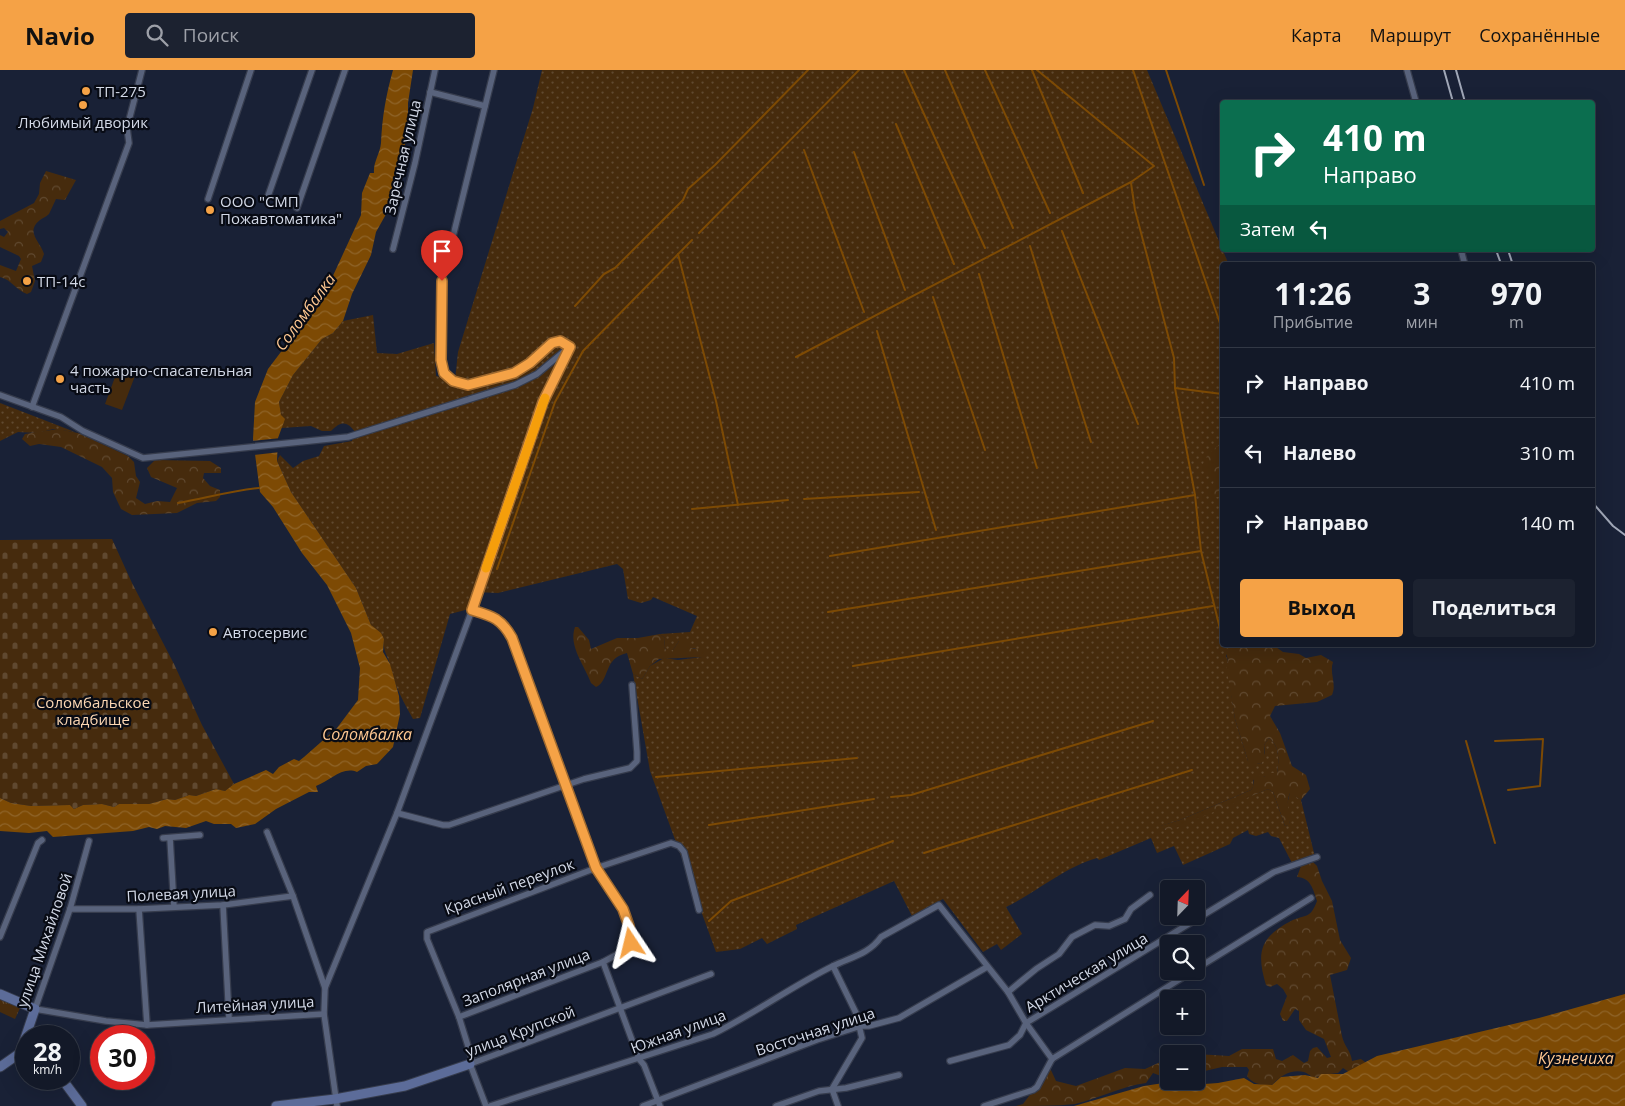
<!DOCTYPE html>
<html lang="ru">
<head>
<meta charset="utf-8">
<style>
  :root { --surface:#131928; --page:#1c2230; --text:#f1f3f6; --muted:#9da0a8; --line:#323845; --accent:#f5a246 }
  body { margin:0; font-family:"Open Sans",sans-serif; background:var(--page); color:var(--text); height:100vh; display:flex; flex-direction:column; font-size:19px; white-space:nowrap }
  * { box-sizing:border-box; margin:0 }
  p { font-size:16px; color:var(--muted) }
  .icon { flex:none; width:28px; height:28px; fill:none; stroke:currentColor; stroke-width:2; stroke-linecap:round; stroke-linejoin:round }
  .map { position:relative; flex:1; overflow:hidden }
  .side { position:absolute; left:1220px; top:192px; width:375px; height:385px; display:flex; flex-direction:column; background:var(--surface); border-radius:5px; box-shadow:0 5px 20px #0002,0 0 0 1px var(--line) }
  .side>* { flex:none }
  .top-card { position:absolute; left:1220px; top:30px; width:375px; height:152px; border-radius:5px; box-shadow:0 5px 20px #0002,0 0 0 1px var(--line); background:#0b6e4f; color:#fff; overflow:hidden }
  .needle { width:32px; rotate:23deg }
  .buttons { position:absolute; left:1160px; top:810px; display:grid; gap:10px }
  .buttons a { display:grid; place-items:center; width:45px; height:45px; border-radius:5px; background:var(--surface); box-shadow:0 5px 20px #0002,0 0 0 1px var(--line); font-size:25px }
  .speed { position:absolute; left:15px; top:955px; display:flex; gap:10px; font-size:25px; font-weight:700; text-align:center }
  .speed>* { display:grid; place-content:center; width:65px; height:65px; border-radius:50%; background:var(--surface); box-shadow:0 5px 20px #0002,0 0 0 1px var(--line); line-height:1 }
  .speed small { font-size:12px; font-weight:400 }
  .speed .limit { border:8px solid #d22; background:#fff; color:#111 }
  .pin { position:absolute; display:grid; place-items:center; width:42px; height:42px; color:#fff; margin:-51px -21px; border-radius:50% 50% 50% 0; rotate:-45deg; box-shadow:0 0 5px #0007 }
  .pin .icon { rotate:45deg }
  .me { position:absolute; width:55px; margin:-28px; rotate:350deg; stroke-linejoin:round; filter:drop-shadow(0 0 4px #0008) }
  .turn { display:flex; align-items:center; gap:18px; height:105px; padding:0 20px; font-size:22px }
  .turn .icon { width:65px; height:65px; stroke-width:2.5 }
  .turn b { display:block; font-size:35px; line-height:42px }
  .then { display:flex; align-items:center; height:48px; padding:0 20px; background:#0003; gap:10px; font-size:19px }
  .eta { display:flex; justify-content:space-evenly; align-items:center; height:85px; text-align:center }
  .eta b { font-size:30px; font-weight:700; line-height:35px }
  .action { display:flex; gap:10px; margin-top:auto; padding:10px 20px }
  .action a { flex:1; height:58px; border-radius:5px; background:var(--accent); color:#111; font-size:20px; font-weight:700; line-height:58px; text-align:center }
  .action a+a { background:var(--page); color:var(--text) }
  ul { padding:0; list-style:none }
  li { display:flex; align-items:center; gap:15px; height:70px; padding:0 20px; border-top:1px solid var(--line) }
  li div { flex:1 }
  li b { display:block; font-size:19px }
  li em { font-style:normal }
  header { display:flex; align-items:center; gap:30px; box-sizing:border-box; height:70px; padding:0 25px; background:var(--accent); color:#111 }
  header strong { font-size:24px }
  nav { display:flex; gap:28px; margin-inline-start:auto; font-size:18px }
  .search { width:350px; height:45px; background:var(--page); display:flex; align-items:center; gap:12px; box-sizing:border-box; padding:0 18px; border-radius:5px; color:var(--muted); font-size:19px }
  .map>svg:first-child { display:block }
  .grass { fill:url(#grass-dots) }
  .forest { fill:url(#forest-crowns) }
  .cemetery { fill:url(#cemetery-stones) }
  .park { fill:url(#park-tufts) }
  .pitch { fill:#462b0d }
  .water { fill:url(#water-waves) }
  .pier { fill:#192136 }
  .lines { fill:none; stroke-linecap:round; stroke-linejoin:round }
  .stream { stroke:#7d4a04; stroke-width:2 }
  .street-casing { stroke:#363c4d; stroke-width:8 }
  .secondary-casing { stroke:#363c4d; stroke-width:11 }
  .street { stroke:#59637c; stroke-width:5.5 }
  .secondary { stroke:#5c6c99; stroke-width:9 }
  .rail { stroke:#a0a7b7; stroke-width:2 }
  .route-casing { stroke:#9f692e; stroke-width:12 }
  .route { stroke:#f5a246; stroke-width:9 }
  .slow { stroke:#f59e0b; stroke-width:9 }
  .poi-dot { fill:#f5a246; stroke:#080b14; stroke-width:2 }
  .labels { text-anchor:middle; dominant-baseline:central; stroke-width:4.5; stroke-linejoin:round; paint-order:stroke }
  .poi-label { font-size:15px; fill:#d3d9e7; stroke:#080b14; text-anchor:start }
  .street-label { font-size:15px; fill:#d3d9e7; stroke:#080b14 }
  .park-label { font-size:15px; fill:#fcd7b3; stroke:#080b14 }
  .water-label { font-size:16px; font-style:italic; fill:#fec791; stroke:#080b14 }
</style>
</head>
<body>
<header>
<strong>Navio</strong>
<div class="search"><svg class="icon" aria-label="search" viewBox="0 0 24 24"><circle cx="10" cy="10" r="6"/><path d="M15 15l6 6"/></svg>Поиск</div>
<nav><a>Карта</a><a>Маршрут</a><a>Сохранённые</a></nav>
</header>
<div class="map">
<svg width="1625" height="1036" viewBox="0 0 1625 1036">
  <defs>
    <pattern id="grass-dots" width="8" height="8" patternUnits="userSpaceOnUse" patternTransform="scale(1.25)"><rect width="8" height="8" fill="#462b0d"/><path d="M2 2h.1M6 6h.1" fill="none" stroke="#604930" stroke-width="1.8" stroke-linecap="round"/></pattern>
    <pattern id="forest-crowns" width="20" height="18" patternUnits="userSpaceOnUse" patternTransform="scale(1.25)"><rect width="20" height="18" fill="#462b0d"/><path d="M2 6a3 3 0 1 1 6 0M12 15a3 3 0 1 1 6 0" fill="none" stroke="#604930"/></pattern>
    <pattern id="cemetery-stones" width="16" height="16" patternUnits="userSpaceOnUse" patternTransform="scale(1.25)"><rect width="16" height="16" fill="#462b0d"/><path d="M2 7V4a2 2 0 0 1 4 0v3zM10 15v-3a2 2 0 0 1 4 0v3z" fill="#604930"/></pattern>
    <pattern id="park-tufts" width="24" height="20" patternUnits="userSpaceOnUse" patternTransform="scale(1.25)"><rect width="24" height="20" fill="#462b0d"/><path d="M3 7l-1-3M5 7V3M7 7l1-3M15 17l-1-3M17 17v-4M19 17l1-3" fill="none" stroke="#604930"/></pattern>
    <pattern id="water-waves" width="16" height="10" patternUnits="userSpaceOnUse" patternTransform="scale(1.25)"><rect width="16" height="10" fill="#7d4a04"/><path d="M0 5q4-4 8 0t8 0" fill="none" stroke="#8f6429"/></pattern>
  </defs>
  <rect width="100%" height="100%" fill="#192136"/>
  <g class="grass">
    <path d="M542,0H1147L1229,195H1222V575H1235L1230,577L1226,586L1228,591L1227,595L1235,649L1248,691L1261,694L1265,683L1264,675L1269,668C1280,676 1279,691 1277,703L1253,710V717L1251,720L1180,750L1161,756L1165,760L1268,719L1273,722L1285,756L1288,755L1290,752L1287,735L1290,722L1301,730L1315,787L1292,793L1279,768L1271,766L1268,762L1256,766L1249,764L1248,760L1233,768L1230,774L1183,795L1174,776L1157,783L1151,768L1099,790L1097,788C1063,798 1037,822 1006,837L1022,864L1001,880L997,874L983,882L943,829L912,846L894,811L796,855L797,859L767,874L762,868L740,879L716,882L650,701L633,604L642,609L650,596L664,588L678,590L702,587L695,578H691L679,571L673,580H666L664,577L665,568L660,564L690,562L697,546L653,527L651,530L641,533L628,529L623,499L617,494L498,523L474,522L469,539L450,544L420,648L413,649C403,631 394,615 390,595C387,583 383,583 384,569L371,555L356,518L291,422L277,391L280,385L293,398L303,391L319,386L324,376L352,371L355,362C347,351 341,351 331,361H322L311,356L282,358L279,332L293,305L322,269L333,263L343,251L373,245L377,283L397,284L434,273L436,306L455,310L458,282L533,38Z"/>
    <polygon points="0,333 75,362 53,359 38,363 18,362 0,371"/>
  </g>
  <g class="forest">
    <path d="M46,101L76,110L65,130L56,129L49,144C46,147 42,148 40,150C25,162 40,171 44,184L41,192L32,196L35,211L31,222L27,224C16,220 12,210 0,207V195L16,201L21,189L19,186L0,177V165L4,167L8,162L4,158L0,159V151L34,133L39,124L40,113Z"/>
    <polygon points="58,359 78,363 128,386 134,392 136,406 140,412 136,428 145,434 157,431 170,432 177,418 151,407 147,398 155,390 210,391 221,398 221,403 204,403 203,408 210,416 220,420 220,427 216,431 197,433 177,443 132,445 121,439 113,422 112,408 102,397 61,377 39,374 30,376 22,369 25,364"/>
    <path d="M1222,372V426L1211,428L1209,425L1214,411C1211,407 1208,406 1205,402C1197,391 1215,379 1222,372Z"/>
    <path d="M575,557H578L589,570L591,579L617,568H638L660,564L665,568L664,577L666,580H673L679,571L683,570L691,578L704,580L705,584L702,587L659,589L650,596L642,609L633,604L627,583C603,588 610,611 596,617L591,613C585,596 568,576 575,557Z"/>
    <path d="M1235,575H1273L1283,582L1299,584L1306,588L1321,585L1333,592C1329,603 1337,614 1332,625L1317,632L1275,636L1270,646L1280,663L1292,696L1306,705L1310,719L1301,730L1290,723C1284,736 1293,746 1289,755L1285,756L1273,722L1268,719L1171,760H1165L1160,756L1180,750L1251,720L1253,717L1254,707L1257,705L1264,707L1269,703H1277C1279,691 1280,676 1269,668L1264,675L1265,688L1261,694L1255,693L1252,696L1248,691L1235,649L1226,595L1228,591L1226,582L1227,579Z"/>
    <path d="M1313,792L1317,796L1322,811L1332,831L1340,870L1351,888L1347,900L1330,905C1334,925 1338,946 1342,966C1344,976 1351,981 1352,991L1361,989L1365,992L1364,995L1349,1002L1343,998L1338,1003C1332,1003 1317,1008 1314,1008C1311,1007 1308,1003 1304,1002C1291,999 1280,1006 1272,1015C1264,1016 1252,1014 1247,1006L1249,1000L1247,997H1222L1196,1003V984L1229,986L1242,979H1273L1276,989L1282,991L1293,985L1304,993L1308,991L1310,981L1313,978L1317,977L1327,988L1331,987L1324,969L1306,960L1299,950V941L1295,939L1287,951H1283L1280,944L1287,926L1283,919L1277,914L1270,917L1266,915C1256,882 1260,867 1291,851C1305,844 1310,850 1317,831C1313,819 1311,808 1297,807L1301,796Z"/>
    <polygon points="1186,976 1190,984 1171,984 1174,979"/>
    <path d="M1169,988V1005L1166,1003L1161,1006L1153,1003L1146,1013C1122,1016 1100,1028 1075,1034C1056,1036 1036,1036 1016,1036L1023,1034L1050,998L1056,1011L1076,1016L1125,998L1145,999Z"/>
  </g>
  <polygon class="cemetery" points="112,469 132,513 174,594 202,655 234,714 225,721 216,719 196,726 189,725 175,730 167,729 149,734 119,734 114,737 102,734 83,735 74,739 70,735 31,736 11,733 0,728 0,470"/>
  <polygon class="park" points="0,927 21,936 15,949 0,942"/>
  <polygon class="pitch" points="118,299 135,306 122,340 105,334"/>
  <g class="water">
    <path d="M393,0H413L408,33V61L397,109L385,146L376,162L371,185L352,224L343,251L333,263L322,269L293,305L279,332L281,345L285,349L278,368L277,391L291,422L356,518L371,555L381,563L384,569L383,582L390,594L399,626L400,644L393,677L377,694L366,696L357,702C342,696 330,711 316,716L318,722H309L276,739L255,754L236,758L231,754H214L206,751L186,758L165,756L157,759L149,757L133,761L53,767L47,761L29,763L0,761V728L11,733L31,736L70,735L74,739L83,735L102,734L114,737L119,734H149L167,729L175,730L189,725L196,726L216,719L225,721L234,714L266,700L273,704L279,697L294,689L299,691L304,687L337,658L358,630L360,598L351,563L327,515L302,483L273,437L260,422L253,369L255,332L268,299L299,258L319,236L361,145L362,123L370,103H374C373,92 380,84 381,73C382,47 386,25 393,0Z"/>
    <polygon points="1625,924 1625,1036 1074,1036 1144,1016 1170,1012 1191,1015 1218,1013 1244,1008 1254,1014 1272,1015 1281,1007 1305,1005 1318,1008 1321,1004 1343,1004 1377,986 1539,948"/>
  </g>
  <polygon class="pier" points="281,368 280,382 253,385 251,371"/>
  <g class="lines">
    <g class="stream">
      <polyline points="904,0 985,178"/>
      <polyline points="945,0 1013,158"/>
      <polyline points="985,0 1050,143"/>
      <polyline points="1032,0 1083,123"/>
      <polyline points="1133,0 1222,259"/>
      <polyline points="1166,0 1204,115"/>
      <polyline points="896,54 954,194"/>
      <polyline points="804,80 864,242"/>
      <polyline points="854,82 905,220"/>
      <polyline points="1131,113 1135,140 1174,288 1175,318 1195,425 1201,481 1221,563"/>
      <polyline points="1062,161 1138,354"/>
      <polyline points="699,163 859,0"/>
      <polyline points="1030,176 1091,372"/>
      <polyline points="678,184 716,331 738,435"/>
      <polyline points="979,204 1037,398"/>
      <polyline points="933,227 985,380"/>
      <polyline points="575,236 604,204 615,198 683,130 688,119 715,95 808,0"/>
      <polyline points="877,261 936,460"/>
      <polyline points="796,287 1131,112 1154,96 1037,0"/>
      <polyline points="1175,318 1222,324"/>
      <polyline points="804,429 919,422"/>
      <path d="M178,433C206,428 231,421 259,418"/>
      <polyline points="692,439 788,430"/>
      <polyline points="830,486 1195,425"/>
      <polyline points="497,499 555,332 583,281 692,170"/>
      <polyline points="828,542 1201,481"/>
      <polyline points="853,596 1213,536"/>
      <polyline points="1466,671 1495,773"/>
      <polyline points="1495,671 1543,669 1540,716 1508,720"/>
      <polyline points="656,707 857,688"/>
      <polyline points="891,727 911,725 1153,651"/>
      <polyline points="709,755 874,729"/>
      <polyline points="924,783 1192,700"/>
      <polyline points="709,851 731,831 893,771"/>
    </g>
    <g class="street-casing">
      <g id="street">
        <polyline points="1407,0 1416,32"/>
        <polyline points="430,22 485,36"/>
        <polyline points="208,129 251,0"/>
        <polyline points="267,129 312,0"/>
        <polyline points="297,138 345,0"/>
        <polyline points="393,179 415,93 435,0"/>
        <polyline points="1461,180 1465,195"/>
        <polyline points="0,325 61,347 83,361 143,388 348,367 515,315 537,304 568,278"/>
        <polyline points="32,337 129,73 127,58 142,0"/>
        <polyline points="472,540 493,547 506,556 596,798 623,839 629,856 631,873 627,879 603,892 639,989 644,995 660,1036"/>
        <polyline points="397,743 443,755 449,755 584,709 630,698 637,691 637,682 632,615"/>
        <polyline points="267,762 293,826 325,918 324,944 337,1036"/>
        <polyline points="163,768 200,765"/>
        <polyline points="170,768 174,837"/>
        <polyline points="89,771 70,839 35,939 106,951 147,955 324,944"/>
        <polyline points="223,835 229,948"/>
        <polyline points="70,839 139,839 223,835 293,826"/>
        <polyline points="139,839 147,955"/>
        <polyline points="0,867 38,773 42,770"/>
        <polyline points="833,896 856,943 862,968 832,1019 838,1036"/>
        <polyline points="1196,899 1311,828"/>
        <polyline points="325,918 397,743 472,540 543,332 570,277 560,271 552,273 530,293 514,303 468,315 453,311 444,303 441,290 442,211 494,0"/>
        <polyline points="1008,922 1036,899 1059,884 1072,867 1095,855 1109,856 1125,849 1131,839 1150,825"/>
        <polyline points="459,947 603,892"/>
        <polyline points="1052,989 1193,901"/>
        <polyline points="950,991 1009,975 1020,965 1026,953 1274,802 1317,787"/>
        <polyline points="470,994 711,904"/>
        <polyline points="486,1036 470,994 472,989 459,947 427,869 427,862 596,798 671,773 679,776 684,782 699,840"/>
        <path d="M490,1036L713,964C754,944 792,916 833,896C851,887 869,884 881,867L939,835L1008,922L1026,953L1052,989"/>
        <polyline points="643,1036 817,970 861,956 869,956 899,948 987,897"/>
        <polyline points="776,1036 819,1021 846,1018 899,1005"/>
        <polyline points="984,1036 1033,1020 1037,1017 1052,989"/>
      </g>
    </g>
    <g class="secondary-casing">
      <g id="secondary">
        <polyline points="0,924 35,939 20,983 0,997"/>
        <polyline points="62,1009 82,1036"/>
        <polyline points="276,1036 335,1029 405,1016 470,994"/>
      </g>
    </g>
    <use href="#street" class="street"/>
    <use href="#secondary" class="secondary"/>
    <g class="rail">
      <polyline points="1444,0 1453,32"/>
      <polyline points="1456,0 1465,32"/>
      <polyline points="1496,180 1500,191"/>
      <polyline points="1508,180 1513,195"/>
      <polyline points="1592,432 1613,456 1625,465"/>
    </g>
  </g>
  <g class="lines">
    <g class="route-casing">
      <path id="route" d="M442,211L441,290L444,303L453,311L468,315L514,303L530,293L552,273L560,271L570,277L543,332L472,540C492,546 501,548 512,568L596,798L623,839L629,856L631,873"/>
    </g>
    <use href="#route" class="route"/>
    <polyline class="slow" points="486,498 545,328"/>
  </g>
  <g class="poi-dot">
    <circle cx="86" cy="21" r="5"/>
    <circle cx="83" cy="35" r="5"/>
    <circle cx="210" cy="140" r="5"/>
    <circle cx="27" cy="211" r="5"/>
    <circle cx="60" cy="309" r="5"/>
    <circle cx="213" cy="562" r="5"/>
  </g>
  <g class="labels">
    <g class="poi-label">
      <text x="96" y="21">ТП-275</text>
      <text x="83" y="52" text-anchor="middle">Любимый дворик</text>
      <text x="220" y="131">ООО "СМП<tspan x="220" dy="17">Пожавтоматика"</tspan></text>
      <text x="37" y="211">ТП-14с</text>
      <text x="70" y="300">4 пожарно-спасательная<tspan x="70" dy="17">часть</tspan></text>
      <text x="223" y="562">Автосервис</text>
    </g>
    <g class="street-label">
      <text transform="translate(402 87) rotate(-77)">Заречная улица</text>
      <text transform="translate(509 816) rotate(-20)">Красный переулок</text>
      <text transform="translate(181 823) rotate(-3)">Полевая улица</text>
      <text transform="translate(44 870) rotate(-71)">улица Михайловой</text>
      <text transform="translate(1086 902) rotate(-31)">Арктическая улица</text>
      <text transform="translate(526 907) rotate(-21)">Заполярная улица</text>
      <text transform="translate(255 934) rotate(-3)">Литейная улица</text>
      <text transform="translate(520 961) rotate(-21)">улица Крупской</text>
      <text transform="translate(678 961) rotate(-20)">Южная улица</text>
      <text transform="translate(815 961) rotate(-18)">Восточная улица</text>
    </g>
    <g class="park-label">
      <text x="93" y="632">Соломбальское<tspan x="93" dy="17">кладбище</tspan></text>
    </g>
    <g class="water-label">
      <text transform="translate(305 242) rotate(-54)">Соломбалка</text>
      <text x="367" y="664">Соломбалка</text>
      <text x="1576" y="988">Кузнечиха</text>
    </g>
  </g>
</svg>
<div class="buttons">
<a><svg class="needle" viewBox="-14 -14 28 28"><path d="M0-13l5 13h-10z" fill="#e53935"/><path d="M0 13l5-13h-10z" fill="#9da0a8"/></svg></a>
<a><svg class="icon" aria-label="search" viewBox="0 0 24 24"><circle cx="10" cy="10" r="6"/><path d="M15 15l6 6"/></svg></a>
<a>+</a>
<a>−</a>
</div>
<div class="speed"><div>28<small>km/h</small></div><div class="limit">30</div></div>
<div class="pin" style="left:442px;top:211px;background:#d93025"><svg class="icon" aria-label="arrive" viewBox="0 0 24 24"><path d="M6 21V4h12l-3 4 3 4H6"/></svg></div>
<svg class="me" style="left:631px;top:873px" viewBox="-20 -20 40 40"><path d="M0-17L14 15 0 8-14 15z" fill="#f5a246" stroke="#fff" stroke-width="4"/></svg>
<div class="top-card">
<div class="turn"><svg class="icon" aria-label="right" viewBox="0 0 24 24"><path d="M7 20v-9h11M14 6l5 5-5 5"/></svg><div><b>410 m</b>Направо</div></div>
<div class="then">Затем<svg class="icon" aria-label="left" viewBox="0 0 24 24"><path d="M17 20v-9H6M10 6l-5 5 5 5"/></svg></div>
</div>
<section class="side">
<div class="eta">
<div><b>11:26</b><p>Прибытие</p></div>
<div><b>3</b><p>мин</p></div>
<div><b>970</b><p>m</p></div>
</div>
<ul>
<li><svg class="icon" aria-label="right" viewBox="0 0 24 24"><path d="M7 20v-9h11M14 6l5 5-5 5"/></svg><div><b>Направо</b></div><em>410 m</em></li>
<li><svg class="icon" aria-label="left" viewBox="0 0 24 24"><path d="M17 20v-9H6M10 6l-5 5 5 5"/></svg><div><b>Налево</b></div><em>310 m</em></li>
<li><svg class="icon" aria-label="right" viewBox="0 0 24 24"><path d="M7 20v-9h11M14 6l5 5-5 5"/></svg><div><b>Направо</b></div><em>140 m</em></li>
</ul>
<div class="action"><a>Выход</a><a>Поделиться</a></div>
</section>
</div>
</body>
</html>
